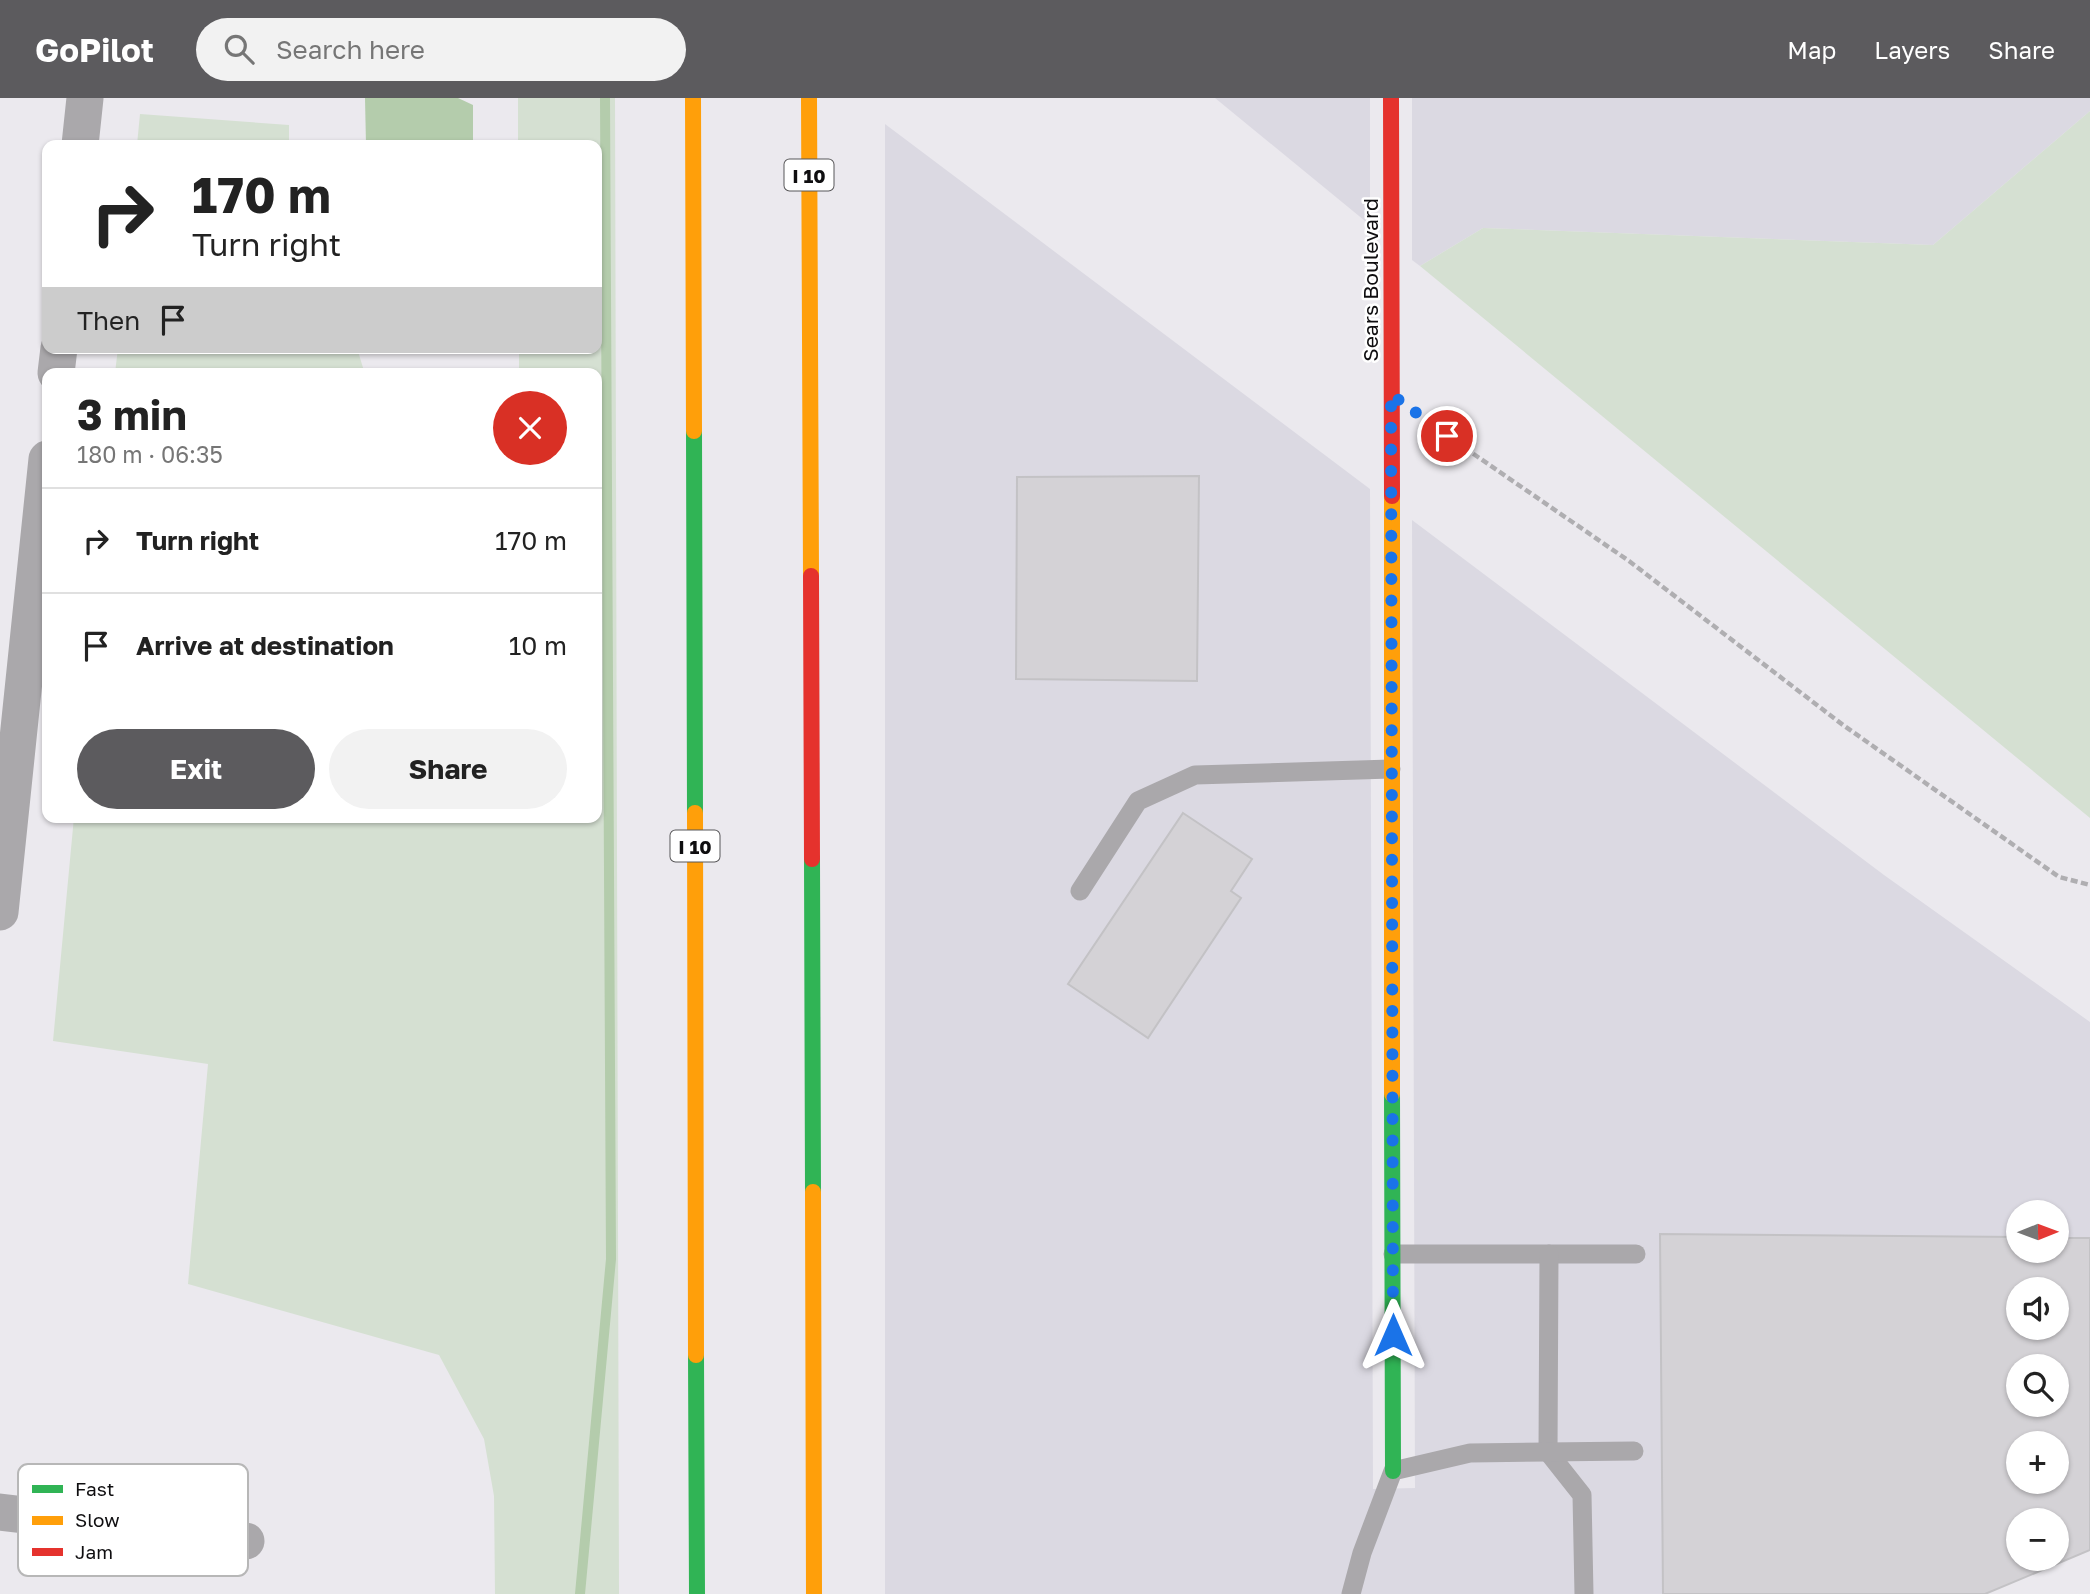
<!DOCTYPE html>
<html lang="en">
<head>
<meta charset="utf-8">
<style>
  :root { --surface:#fff; --page:#f2f2f2; --text:#222; --muted:#767676; --line:#e0e0e0; --accent:#5c5b5e }
  body { margin:0; font-family:"Golos Text",sans-serif; background:var(--page); color:var(--text); height:100vh; display:flex; flex-direction:column; font-size:26px; white-space:nowrap }
  * { box-sizing:border-box; margin:0 }
  p { font-size:23px; color:var(--muted) }
  .icon { flex:none; width:38px; height:38px; fill:none; stroke:currentColor; stroke-width:2; stroke-linecap:round; stroke-linejoin:round }
  .map { position:relative; flex:1; overflow:hidden }
  .panel { position:absolute; left:42px; top:270px; width:560px; height:455px; display:flex; flex-direction:column; background:var(--surface); border-radius:14px; box-shadow:0 2px 5px #0004 }
  .panel>* { flex:none }
  .hud { position:absolute; left:42px; top:42px; width:560px; height:214px; border-radius:14px; box-shadow:0 2px 5px #0004; background:#fff; color:var(--text); overflow:hidden }
  .needle { width:46px; rotate:89deg }
  .controls { position:absolute; left:2006px; top:1102px; display:grid; gap:14px }
  .controls a { display:grid; place-items:center; width:63px; height:63px; border-radius:50%; background:var(--surface); box-shadow:0 2px 5px #0004; font-size:35px }
  .pin { position:absolute; display:grid; place-items:center; width:60px; height:60px; color:#fff; margin:-30px; border:4px solid #fff; border-radius:50%; box-shadow:0 2px 7px #0007 }
  .me { position:absolute; width:77px; margin:-38px; rotate:0deg; stroke-linejoin:round; filter:drop-shadow(0 0 5px #0008) }
  .turn { display:flex; align-items:center; gap:24px; height:147px; padding:0 35px; font-size:32px }
  .turn .icon { width:91px; height:91px; stroke-width:2.5 }
  .turn b { display:block; font-size:49px; line-height:60px }
  .then { display:flex; align-items:center; height:66px; padding:0 35px; background:#0003; gap:14px; font-size:26px }
  .round { display:grid; place-items:center; flex:none; width:74px; height:74px; border-radius:37px; background:var(--page) }
  .head { display:flex; align-items:center; justify-content:space-between; height:119px; padding:0 35px }
  h1 { font-size:42px; font-weight:700; line-height:52px }
  .action { display:flex; gap:14px; margin-top:auto; padding:14px 35px }
  .action a { flex:1; height:80px; border-radius:42px; background:var(--accent); color:#fff; font-size:28px; font-weight:700; line-height:80px; text-align:center }
  .action a+a { background:var(--page); color:var(--text) }
  ul { padding:0; list-style:none }
  li { display:flex; align-items:center; gap:21px; height:105px; padding:0 35px; border-top:2px solid var(--line) }
  li div { flex:1 }
  li b { display:block; font-size:26px }
  li em { font-style:normal }
  header { display:flex; align-items:center; gap:42px; box-sizing:border-box; height:98px; padding:0 35px; background:var(--accent); color:#fff }
  header strong { font-size:33px }
  nav { display:flex; gap:38px; margin-inline-start:auto; font-size:24px }
  .search { width:490px; height:63px; background:var(--page); display:flex; align-items:center; gap:18px; box-sizing:border-box; padding:0 24px; border-radius:38px; color:var(--muted); font-size:26px }
  .map>svg:first-child { display:block }
  .built { fill:#dbd9e2; fill-rule:evenodd }
  .green { fill:#d5e0d2 }
  .water { fill:#b4ccac }
  .lines { fill:none; stroke-linecap:round; stroke-linejoin:round }
  .stream { stroke:#b4ccac; stroke-width:10 }
  .building { fill:#d4d2d6; stroke:#c3c2c5; stroke-width:2; fill-rule:evenodd }
  .path { stroke:#afaeb1; stroke-width:4.5; stroke-dasharray:7 3.5; stroke-linecap:butt }
  .lane { stroke:#aaa8ab; stroke-width:19 }
  .street { stroke:#aaa8ab; stroke-width:37 }
  .fast { stroke:#30b455; stroke-width:16 }
  .slow { stroke:#ff9f0a; stroke-width:16 }
  .jam { stroke:#e5322d; stroke-width:16 }
  .route { stroke:#1a73e8; stroke-width:12; stroke-dasharray:0 21.6 }
  .labels { text-anchor:middle; dominant-baseline:central; stroke-width:5; stroke-linejoin:round; paint-order:stroke }
  .shield { fill:#fff; stroke:#575658; stroke-width:2 }
  .shield-label { font-size:19px; font-weight:bold; fill:#0f0e10 }
  .street-label { font-size:21px; fill:#0f0e10; stroke:#fff }
  .key { fill:#fff; stroke:#b7b7b7; stroke-width:2 }
  .key-label { font-size:19px; fill:#0f0e10 }
</style>
</head>
<body>
<header>
<strong>GoPilot</strong>
<div class="search"><svg class="icon" aria-label="search" viewBox="0 0 24 24"><circle cx="10" cy="10" r="6"/><path d="M15 15l6 6"/></svg>Search here</div>
<nav><a>Map</a><a>Layers</a><a>Share</a></nav>
</header>
<div class="map">
<svg width="2090" height="1496" viewBox="0 0 2090 1496">
  <rect width="100%" height="100%" fill="#ebe9ee"/>
  <g class="built">
    <polygon points="1215,0 1370,0 1370,127"/>
    <polygon points="1412,0 2090,0 2090,13 1933,147 1483,130 1420,168 1412,162"/>
    <path d="M885,26L1370,391L1373,1391L1415,1390L1412,422L1884,777L2090,924V1439L2056,1423H2018L1977,1496H885ZM2018,1115H2056V1153H2018ZM2018,1192H2056V1230H2018ZM2018,1269H2056V1307H2018ZM2018,1346H2056V1384H2018Z"/>
  </g>
  <g class="green">
    <polygon points="518,0 615,0 619,1496 495,1496 494,1398 484,1341 439,1257 188,1186 208,966 53,943 74,719 597,719 597,275 519,275 519,250 597,250 597,47 518,47"/>
    <polygon points="2090,13 2090,720 1420,168 1483,130 1933,147"/>
    <polygon points="140,16 289,27 289,47 137,47"/>
    <polygon points="118,250 357,250 364,273 386,275 115,275"/>
  </g>
  <polygon class="water" points="365,0 458,0 473,7 473,47 366,47"/>
  <g class="lines">
    <polyline class="stream" points="580,1496 611,1161 605,0"/>
  </g>
  <g class="building">
    <polygon points="1199,378 1197,583 1016,581 1017,379"/>
    <polygon points="1183,715 1252,761 1231,793 1241,800 1148,940 1068,886"/>
    <path d="M1660,1136L2018,1139V1153H2056V1140H2090V1452L1985,1496H1663ZM2018,1192H2056V1230H2018ZM2018,1269H2056V1307H2018ZM2018,1346H2056V1384H2018ZM2018,1423H2056V1461H2018Z"/>
  </g>
  <g class="lines">
    <polyline class="path" points="1430,326 1629,463 1843,627 2059,779 2090,787"/>
    <g class="lane">
      <polyline points="1080,793 1138,703 1195,677 1391,671"/>
      <polyline points="1393,1156 1636,1156"/>
      <polyline points="1549,1156 1548,1354 1582,1397 1584,1496"/>
      <polyline points="1351,1496 1362,1455 1393,1373 1470,1355 1634,1353"/>
    </g>
    <g class="street">
      <polyline points="80,47 85,0"/>
      <polyline points="56,275 59,250"/>
      <polyline points="0,814 47,361"/>
      <polyline points="0,1414 246,1443"/>
    </g>
    <g class="fast">
      <polyline points="694,333 695,715"/>
      <polyline points="812,761 813,1094"/>
      <polyline points="1392,996 1393,1373"/>
      <polyline points="696,1257 697,1496"/>
    </g>
    <g class="slow">
      <polyline points="693,0 694,333"/>
      <polyline points="809,0 811,478"/>
      <polyline points="1392,398 1392,996"/>
      <polyline points="695,715 696,1257"/>
      <polyline points="813,1094 814,1496"/>
    </g>
    <g class="jam">
      <polyline points="1391,0 1392,398"/>
      <polyline points="811,478 812,761"/>
    </g>
  </g>
  <g class="lines">
    <polyline class="route" points="1393,1237 1391,296 1447,338"/>
  </g>
  <g class="labels">
    <g class="shield">
      <rect x="784.5" y="61.5" width="49" height="31" rx="5"/>
      <rect x="670.5" y="732.5" width="49" height="31" rx="5"/>
    </g>
    <g class="shield-label">
      <text x="809" y="77">I 10</text>
      <text x="695" y="748">I 10</text>
    </g>
    <g class="street-label">
      <text transform="translate(1370 182) rotate(-90)">Sears Boulevard</text>
    </g>
  </g>
  <rect x="18" y="1366" width="230" height="112" rx="10" class="key"/>
  <rect x="32" y="1387" width="31" height="8" fill="#30b455"/>
  <rect x="32" y="1418" width="31" height="9" fill="#ff9f0a"/>
  <rect x="32" y="1450" width="31" height="8" fill="#e5322d"/>
  <g class="key-label">
    <text x="75" y="1398">Fast</text>
    <text x="75" y="1429">Slow</text>
    <text x="75" y="1461">Jam</text>
  </g>
</svg>
<div class="controls">
<a><svg class="needle" viewBox="-14 -14 28 28"><path d="M0-13l5 13h-10z" fill="#e53935"/><path d="M0 13l5-13h-10z" fill="#767676"/></svg></a>
<a><svg class="icon" aria-label="sound" viewBox="0 0 24 24"><path d="M4 9h4l5-4v14l-5-4H4zM17 9q2 3 0 6"/></svg></a>
<a><svg class="icon" aria-label="search" viewBox="0 0 24 24"><circle cx="10" cy="10" r="6"/><path d="M15 15l6 6"/></svg></a>
<a>+</a>
<a>−</a>
</div>
<div class="pin" style="left:1447px;top:338px;background:#d93025"><svg class="icon" aria-label="arrive" viewBox="0 0 24 24"><path d="M6 21V4h12l-3 4 3 4H6"/></svg></div>
<svg class="me" style="left:1393px;top:1237px" viewBox="-20 -20 40 40"><path d="M0-17L14 15 0 8-14 15z" fill="#1a73e8" stroke="#fff" stroke-width="4"/></svg>
<div class="hud">
<div class="turn"><svg class="icon" aria-label="right" viewBox="0 0 24 24"><path d="M7 20v-9h11M14 6l5 5-5 5"/></svg><div><b>170 m</b>Turn right</div></div>
<div class="then">Then<svg class="icon" aria-label="arrive" viewBox="0 0 24 24"><path d="M6 21V4h12l-3 4 3 4H6"/></svg></div>
</div>
<section class="panel">
<div class="head"><div><h1>3 min</h1><p>180 m · 06:35</p></div><a class="round" style="background:#d93025;color:#fff"><svg class="icon" aria-label="close" viewBox="0 0 24 24"><path d="M6 6l12 12M18 6L6 18"/></svg></a></div>
<ul>
<li><svg class="icon" aria-label="right" viewBox="0 0 24 24"><path d="M7 20v-9h11M14 6l5 5-5 5"/></svg><div><b>Turn right</b></div><em>170 m</em></li>
<li><svg class="icon" aria-label="arrive" viewBox="0 0 24 24"><path d="M6 21V4h12l-3 4 3 4H6"/></svg><div><b>Arrive at destination</b></div><em>10 m</em></li>
</ul>
<div class="action"><a>Exit</a><a>Share</a></div>
</section>
</div>
</body>
</html>
